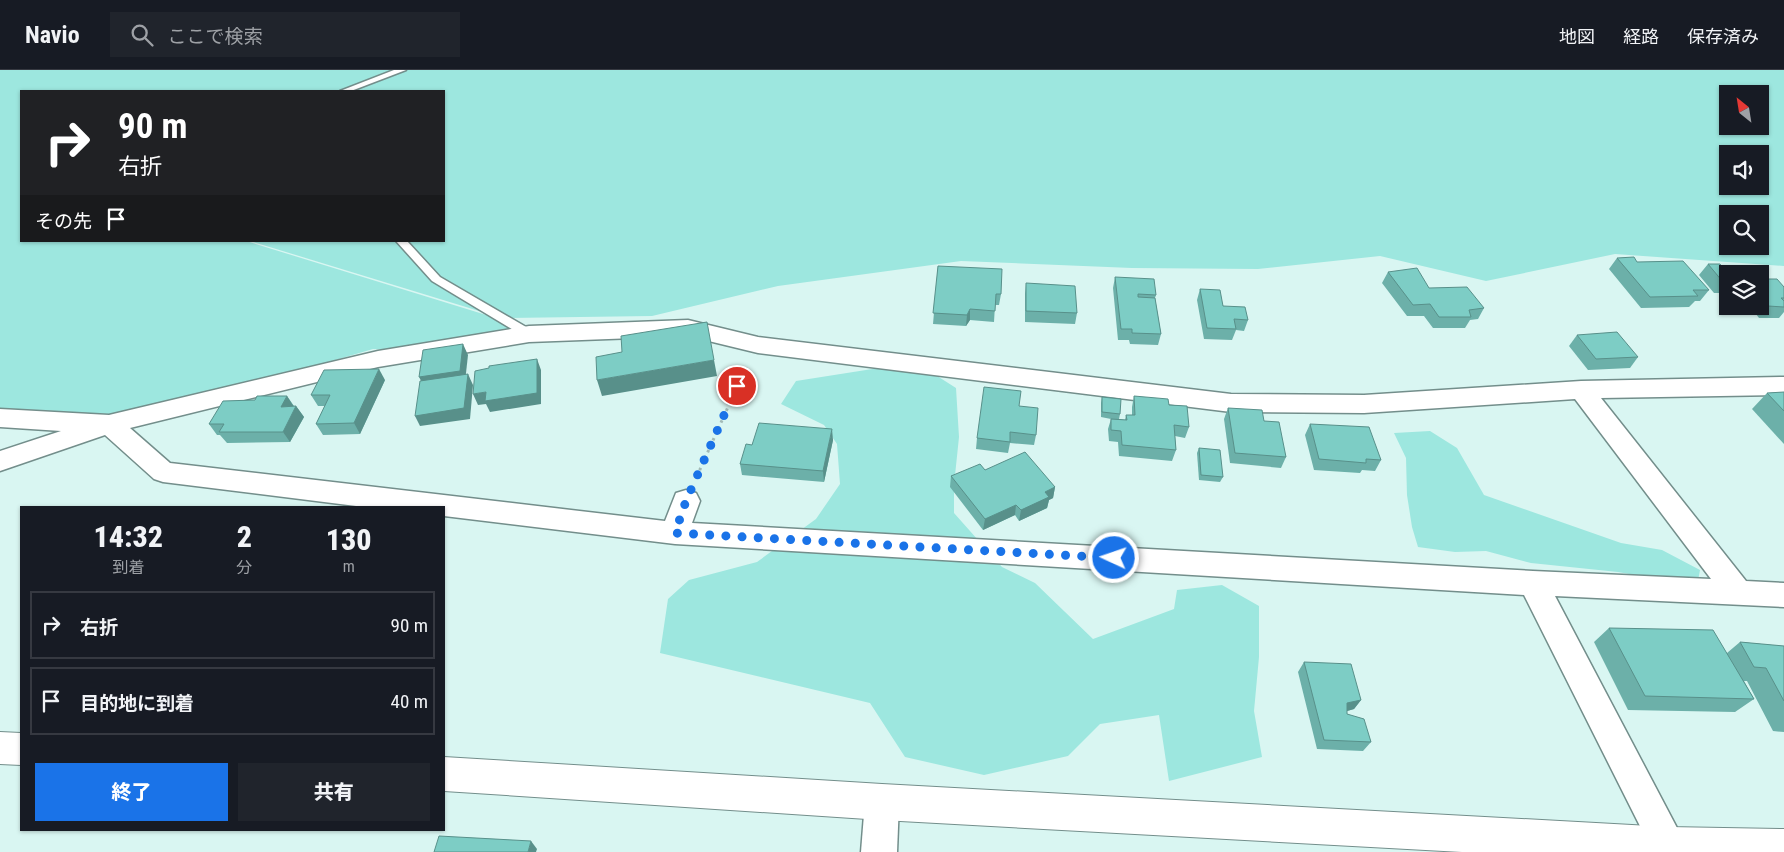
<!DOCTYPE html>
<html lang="ja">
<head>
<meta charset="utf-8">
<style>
  :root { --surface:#171b24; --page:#20242c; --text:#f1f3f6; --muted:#9ea1a6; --line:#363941; --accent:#1a73e8 }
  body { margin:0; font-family:"Roboto Condensed","Noto Sans JP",sans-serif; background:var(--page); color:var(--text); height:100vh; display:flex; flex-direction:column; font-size:19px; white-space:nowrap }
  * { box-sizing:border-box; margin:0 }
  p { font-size:16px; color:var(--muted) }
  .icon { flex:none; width:28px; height:28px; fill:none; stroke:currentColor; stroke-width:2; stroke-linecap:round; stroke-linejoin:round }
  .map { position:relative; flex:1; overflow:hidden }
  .panel { position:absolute; left:20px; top:436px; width:425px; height:325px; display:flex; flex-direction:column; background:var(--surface); border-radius:0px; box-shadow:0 1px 4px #0004 }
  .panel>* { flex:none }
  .guide { position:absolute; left:20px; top:20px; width:425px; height:152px; border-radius:0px; box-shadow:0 1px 4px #0004; background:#202124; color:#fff; overflow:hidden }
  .needle { width:32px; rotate:330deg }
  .tools { position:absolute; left:1719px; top:15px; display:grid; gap:10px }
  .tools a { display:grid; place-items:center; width:50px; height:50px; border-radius:0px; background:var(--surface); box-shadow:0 1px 4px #0004; font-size:25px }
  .pin { position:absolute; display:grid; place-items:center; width:42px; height:42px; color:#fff; margin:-21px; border:2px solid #fff; border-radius:50%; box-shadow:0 1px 5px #0007 }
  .me { position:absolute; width:55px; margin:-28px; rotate:273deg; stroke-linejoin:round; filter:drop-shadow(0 0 4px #0008) }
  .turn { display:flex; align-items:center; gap:18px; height:105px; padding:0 15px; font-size:22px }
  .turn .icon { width:65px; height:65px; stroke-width:2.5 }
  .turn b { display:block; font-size:35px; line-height:42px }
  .then { display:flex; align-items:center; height:48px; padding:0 15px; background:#0003; gap:10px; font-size:19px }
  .eta { display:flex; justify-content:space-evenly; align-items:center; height:85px; text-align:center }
  .eta b { font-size:30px; font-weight:800; line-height:35px }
  .action { display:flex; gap:10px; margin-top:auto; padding:10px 15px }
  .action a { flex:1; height:58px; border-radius:0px; background:var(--accent); color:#fff; font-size:20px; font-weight:800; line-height:58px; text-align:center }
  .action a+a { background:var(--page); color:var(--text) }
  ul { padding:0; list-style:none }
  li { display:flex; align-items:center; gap:15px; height:68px; margin:0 10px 8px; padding:0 5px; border:2px solid var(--line); border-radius:0px }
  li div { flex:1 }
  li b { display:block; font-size:19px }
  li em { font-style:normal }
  header { display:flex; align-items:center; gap:30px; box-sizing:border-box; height:70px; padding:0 25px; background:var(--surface); border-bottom:1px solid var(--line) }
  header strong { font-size:24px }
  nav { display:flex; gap:28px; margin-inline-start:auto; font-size:18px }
  .search { width:350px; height:45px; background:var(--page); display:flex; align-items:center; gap:12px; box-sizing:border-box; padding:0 18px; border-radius:0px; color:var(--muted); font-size:19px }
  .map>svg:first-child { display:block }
  .green { fill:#9de7df; fill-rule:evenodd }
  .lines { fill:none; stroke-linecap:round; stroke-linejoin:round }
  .lane-casing { stroke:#738e8b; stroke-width:3 }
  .street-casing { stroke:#738e8b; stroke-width:3 }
  .secondary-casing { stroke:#738e8b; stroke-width:2 }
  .path { stroke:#a2bab7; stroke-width:3; stroke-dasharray:2.5 4; stroke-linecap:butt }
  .lane { fill:#fff; fill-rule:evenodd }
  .street { fill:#fff; fill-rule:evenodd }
  .secondary { fill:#fff; fill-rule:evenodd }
  .wall { fill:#6cb0a9 }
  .shaded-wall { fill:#58908a }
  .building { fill:#7dcdc5; stroke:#58908a }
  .route { stroke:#1a73e8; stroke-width:9; stroke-dasharray:0 16.2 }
</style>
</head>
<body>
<header>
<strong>Navio</strong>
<div class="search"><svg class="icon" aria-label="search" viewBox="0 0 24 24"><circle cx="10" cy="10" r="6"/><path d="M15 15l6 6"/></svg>ここで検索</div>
<nav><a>地図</a><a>経路</a><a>保存済み</a></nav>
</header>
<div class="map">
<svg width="1784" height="782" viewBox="0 0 1784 782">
  <rect width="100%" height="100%" fill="#d9f6f2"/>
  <g class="green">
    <path d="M0,0H1784V196L1615,184L1486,211L1380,186L1258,199L1132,198L961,191L778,216L652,246L502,248L250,171H444V21H21V171H246L509,252L512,267L392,280L373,279L161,341L0,351ZM1728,24H1760V56H1728ZM1728,84H1760V116H1728ZM1728,144H1760V176H1728Z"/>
    <polygon points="885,297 934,304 956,318 959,367 954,415 954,443 1002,497 1035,513 1093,569 1174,539 1177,520 1222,515 1259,536 1259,587 1254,641 1262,687 1169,711 1159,645 1100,654 1068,686 984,705 905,687 870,633 660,583 668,529 689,510 757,492 816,449 840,414 837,374 824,355 781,334 796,311"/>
    <polygon points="1430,361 1457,378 1484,425 1621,473 1662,480 1700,500 1697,516 1618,502 1531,493 1486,481 1455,482 1418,477 1412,457 1407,425 1406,388 1394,363"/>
  </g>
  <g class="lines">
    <g class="lane-casing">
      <g id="lane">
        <polygon points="394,0 406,0 351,21 340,21"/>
        <polygon points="396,171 407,171 440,207 533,261 535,264 533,267 525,267 432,211"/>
      </g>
    </g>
    <g class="street-casing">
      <g id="street">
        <path d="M688,250L758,267L1231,324L1364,325L1581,311L1784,307V325L1601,328L1746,511L1784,513V537L1555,526L1686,775L1683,782H1653L1524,525L675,474L444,446V438H372L163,412L154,409L105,365L0,401V381L61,361L0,357V339L109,345L378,281L529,256ZM688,266L758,283L1231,342L1364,343L1575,329L1711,509L1533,501L692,453L700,431L696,423L686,420L676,423L665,451L170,393L130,358L378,297L529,272Z"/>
        <polygon points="882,715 894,720 899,732 897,782 861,782 865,732 870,720"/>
      </g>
    </g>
    <g class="secondary-casing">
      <g id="secondary">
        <polygon points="0,662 21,663 21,695 0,694"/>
        <polygon points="444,687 882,714 1668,757 1784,759 1784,782 1462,782 882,750 444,721"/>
      </g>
    </g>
    <polyline class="path" points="697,406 746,297"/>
    <use href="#lane" class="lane"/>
    <use href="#street" class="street"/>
    <use href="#secondary" class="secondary"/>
  </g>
  <g class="wall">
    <polygon points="1617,188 1637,192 1709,220 1700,231 1695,231 1689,237 1641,238 1609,199"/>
    <polygon points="1708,194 1728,204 1728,232 1720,223 1714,223 1699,205"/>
    <polygon points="938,196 1001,224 999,235 995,235 994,252 970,250 966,256 933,254"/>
    <polygon points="1388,202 1429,218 1484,238 1478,249 1470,250 1465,258 1433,258 1424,246 1407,246 1382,213"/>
    <polygon points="1115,207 1156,225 1155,228 1161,264 1158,275 1130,274 1129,270 1118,270 1113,218"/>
    <polygon points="1760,209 1784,217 1784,242 1779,248 1759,248 1756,244 1737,243 1731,236 1760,236"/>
    <polygon points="1026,213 1077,243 1075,254 1025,252 1025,224"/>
    <polygon points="1200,219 1223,236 1248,250 1244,261 1236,260 1232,270 1204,269 1197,230"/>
    <polygon points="1577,265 1638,287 1630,298 1588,300 1569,276"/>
    <polygon points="385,310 360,364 323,365 316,354 325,336 318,336 311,325"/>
    <polygon points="1784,322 1784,374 1752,339 1767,323"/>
    <polygon points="287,326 294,336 296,336 304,347 290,372 227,373 220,365 217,365 209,354 255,330"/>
    <polygon points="1134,326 1169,335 1189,357 1185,368 1175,366 1176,380 1172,391 1119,386 1118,372 1109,371 1108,359 1111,349 1101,347 1101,333 1102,327 1120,344 1119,349 1125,350 1126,345 1132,345 1132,337"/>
    <polygon points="1019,336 1036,365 1034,375 1010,373 1008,383 976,379 977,368"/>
    <polygon points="1228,338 1264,351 1286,387 1281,398 1230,393 1224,349"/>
    <polygon points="1310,354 1381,390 1375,401 1362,400 1360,403 1314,400 1305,365"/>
    <polygon points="833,370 824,412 742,405 740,394 752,375"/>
    <polygon points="1199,378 1223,407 1220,412 1199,410 1197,383"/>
    <polygon points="985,400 1055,417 1053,428 1049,430 1047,438 1019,451 1015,445 983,460 950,417 951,406"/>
    <polygon points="1609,558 1727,583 1740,572 1784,576 1784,662 1773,661 1747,611 1744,611 1754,629 1735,642 1628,640 1594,572"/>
    <polygon points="1304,592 1361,630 1354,639 1347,641 1347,644 1371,672 1363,681 1317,679 1298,602"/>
  </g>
  <g class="shaded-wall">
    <polygon points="970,239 970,250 966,256 967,245"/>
    <polygon points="463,274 468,285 465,312 425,318 419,307"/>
    <polygon points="537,289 541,300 541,334 490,342 486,334 478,335 473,324 486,322"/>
    <polygon points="714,290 717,306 602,326 597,310"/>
    <polygon points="379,299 385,310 360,364 354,353"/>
    <polygon points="468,304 473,315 470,349 420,356 415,346"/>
    <polygon points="287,326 294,337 281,337"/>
    <polygon points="296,336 304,347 290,372 283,362"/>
    <polygon points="832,359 833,370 824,412 823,401"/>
    <polygon points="1055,417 1053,428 1049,430 1047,438 1019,451 1021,440 1045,422"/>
    <polygon points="1016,435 1015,445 983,460 985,449"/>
    <polygon points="1361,630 1354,639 1340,643 1347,633"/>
    <polygon points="531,771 537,779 536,782 528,782"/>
  </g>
  <g class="building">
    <polygon points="1634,187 1637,192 1683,191 1709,220 1693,220 1698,226 1650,227 1617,188"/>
    <polygon points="1708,194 1720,194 1728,204 1728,212 1723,212"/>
    <polygon points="938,196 1002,199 1001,224 996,224 995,241 970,239 967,245 933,243"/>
    <polygon points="1417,198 1429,218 1467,217 1484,238 1469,240 1471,247 1439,247 1430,234 1413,235 1388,202"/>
    <polygon points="1115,207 1154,209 1156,225 1138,224 1138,227 1155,228 1161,264 1132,263 1132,259 1121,259"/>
    <polygon points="1760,209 1777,209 1784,217 1784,228 1781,228 1784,231 1784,237 1768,236 1765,232 1760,232"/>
    <polygon points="1026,213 1075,216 1077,243 1026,241"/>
    <polygon points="1200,219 1220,220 1223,236 1245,237 1248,250 1234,249 1236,259 1207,258"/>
    <polygon points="707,252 714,290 597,310 596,287 622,282 621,266"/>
    <polygon points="1617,262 1638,287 1596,289 1577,265"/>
    <polygon points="463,274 460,301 419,307 423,280"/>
    <polygon points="537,289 537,323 485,331 486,322 473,324 475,301 489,298 489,296"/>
    <polygon points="379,299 354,353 316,354 330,325 311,325 324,300"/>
    <polygon points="468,304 464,338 415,346 420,311"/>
    <polygon points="984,317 1021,321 1019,336 1038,338 1036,365 1010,362 1010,372 977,368"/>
    <polygon points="1784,322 1784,341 1767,323"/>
    <polygon points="257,326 287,326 281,337 296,336 283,362 219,362 224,354 209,354 223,331 255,330"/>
    <polygon points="1134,326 1168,329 1169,335 1187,336 1189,357 1174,355 1176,380 1122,375 1121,361 1111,360 1111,349 1127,350 1126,345 1135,345"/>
    <polygon points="1102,327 1121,329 1120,344 1102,342"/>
    <polygon points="1228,338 1262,340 1264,351 1279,352 1286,387 1235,383"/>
    <polygon points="759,353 832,359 823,401 740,394 746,374 752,375"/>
    <polygon points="1310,354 1369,357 1381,390 1366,389 1366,393 1319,389"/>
    <polygon points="1199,378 1220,380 1223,407 1201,405"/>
    <polygon points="1025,382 1055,417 1045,422 1049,427 1021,440 1016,435 985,449 951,406 980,394 985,400"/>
    <polygon points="1609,558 1713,560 1754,629 1645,626"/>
    <polygon points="1740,572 1784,576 1784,631 1766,598 1754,597"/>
    <polygon points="1304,592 1351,594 1361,630 1347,633 1347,644 1364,649 1371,672 1324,670"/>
    <polygon points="439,766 531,771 528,782 434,782"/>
  </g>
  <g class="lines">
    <polyline class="route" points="737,316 686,431 675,463 1114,488"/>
  </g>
</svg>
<div class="tools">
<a><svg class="needle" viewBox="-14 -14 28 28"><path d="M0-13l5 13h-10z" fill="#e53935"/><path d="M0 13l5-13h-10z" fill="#9ea1a6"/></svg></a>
<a><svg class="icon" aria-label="sound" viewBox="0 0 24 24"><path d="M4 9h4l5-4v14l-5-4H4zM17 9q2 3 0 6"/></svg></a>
<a><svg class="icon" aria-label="search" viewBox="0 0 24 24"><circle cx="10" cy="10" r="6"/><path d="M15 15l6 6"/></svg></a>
<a><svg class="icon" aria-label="layers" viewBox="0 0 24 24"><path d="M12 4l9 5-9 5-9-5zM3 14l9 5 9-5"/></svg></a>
</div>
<div class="pin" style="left:737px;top:316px;background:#d93025"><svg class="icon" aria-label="arrive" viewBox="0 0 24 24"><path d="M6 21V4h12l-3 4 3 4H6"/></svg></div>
<svg class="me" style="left:1114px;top:488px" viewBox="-20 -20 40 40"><circle r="17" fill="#1a73e8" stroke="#fff" stroke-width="3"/><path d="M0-11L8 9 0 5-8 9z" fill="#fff"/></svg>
<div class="guide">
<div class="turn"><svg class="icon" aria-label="right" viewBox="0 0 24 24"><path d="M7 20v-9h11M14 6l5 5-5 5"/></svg><div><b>90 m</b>右折</div></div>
<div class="then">その先<svg class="icon" aria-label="arrive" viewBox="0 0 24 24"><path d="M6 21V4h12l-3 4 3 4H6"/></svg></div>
</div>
<section class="panel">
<div class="eta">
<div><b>14:32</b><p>到着</p></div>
<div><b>2</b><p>分</p></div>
<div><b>130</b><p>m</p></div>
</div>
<ul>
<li><svg class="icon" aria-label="right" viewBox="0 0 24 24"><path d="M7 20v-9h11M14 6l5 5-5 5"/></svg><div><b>右折</b></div><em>90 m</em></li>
<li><svg class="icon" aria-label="arrive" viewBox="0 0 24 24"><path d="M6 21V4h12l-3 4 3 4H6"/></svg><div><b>目的地に到着</b></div><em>40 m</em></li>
</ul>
<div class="action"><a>終了</a><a>共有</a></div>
</section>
</div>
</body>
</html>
